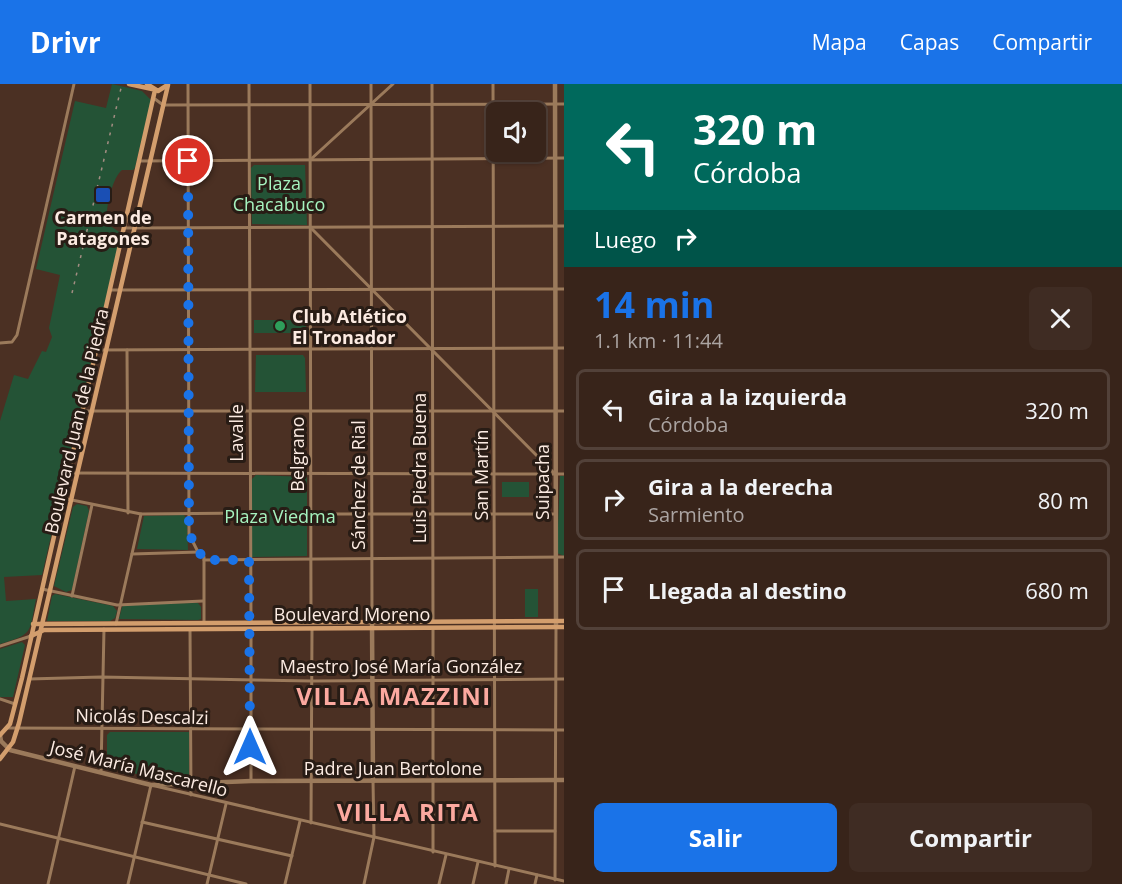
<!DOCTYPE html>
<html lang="es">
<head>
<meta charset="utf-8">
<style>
  :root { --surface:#38241a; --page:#3f2c23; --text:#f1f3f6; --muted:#aba4a2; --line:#524139; --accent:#1a73e8 }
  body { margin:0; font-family:"Open Sans",sans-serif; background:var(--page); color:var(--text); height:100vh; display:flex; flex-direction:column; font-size:22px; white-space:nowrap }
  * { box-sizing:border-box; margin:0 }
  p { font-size:20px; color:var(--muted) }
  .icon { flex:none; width:33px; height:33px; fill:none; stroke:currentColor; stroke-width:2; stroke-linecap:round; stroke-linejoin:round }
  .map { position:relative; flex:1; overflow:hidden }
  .details { display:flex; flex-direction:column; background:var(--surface); width:558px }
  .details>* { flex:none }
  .hud { background:#00695c; color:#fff; overflow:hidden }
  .buttons { position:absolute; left:486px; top:18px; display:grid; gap:12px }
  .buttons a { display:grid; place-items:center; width:60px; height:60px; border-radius:9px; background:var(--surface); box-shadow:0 2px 4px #0004,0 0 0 2px var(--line); font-size:30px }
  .pin { position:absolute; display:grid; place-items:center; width:51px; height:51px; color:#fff; margin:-26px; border:3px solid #fff; border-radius:50%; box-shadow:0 2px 6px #0007 }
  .me { position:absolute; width:66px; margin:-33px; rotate:0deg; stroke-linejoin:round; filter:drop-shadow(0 0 4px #0008) }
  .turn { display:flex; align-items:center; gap:21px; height:126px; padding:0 30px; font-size:27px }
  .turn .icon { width:78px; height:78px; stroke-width:2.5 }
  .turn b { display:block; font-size:42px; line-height:51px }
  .then { display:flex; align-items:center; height:57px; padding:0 30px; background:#0003; gap:12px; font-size:22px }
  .round { display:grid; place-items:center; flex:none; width:63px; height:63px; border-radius:9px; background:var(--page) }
  .summary { display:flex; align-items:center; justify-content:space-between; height:102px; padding:0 30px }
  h1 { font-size:36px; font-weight:700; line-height:45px; color:var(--accent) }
  .action { display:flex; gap:12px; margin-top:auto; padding:12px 30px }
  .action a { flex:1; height:69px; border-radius:9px; background:var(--accent); color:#fff; font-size:24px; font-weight:700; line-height:69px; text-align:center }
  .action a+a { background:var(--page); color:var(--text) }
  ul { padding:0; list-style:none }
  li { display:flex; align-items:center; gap:18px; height:81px; margin:0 12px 9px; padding:0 18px; border:3px solid var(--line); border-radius:9px }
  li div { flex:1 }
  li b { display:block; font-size:22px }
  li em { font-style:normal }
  header { display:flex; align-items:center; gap:36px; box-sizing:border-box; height:84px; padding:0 30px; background:var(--accent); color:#fff }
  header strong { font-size:28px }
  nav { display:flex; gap:33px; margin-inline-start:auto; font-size:21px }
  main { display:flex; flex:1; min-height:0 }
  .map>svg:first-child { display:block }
  .green { fill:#245336 }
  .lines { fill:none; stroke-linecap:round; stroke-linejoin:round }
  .minor { stroke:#9b7a5b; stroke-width:3 }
  .tertiary { stroke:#9b7a5b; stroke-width:4.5 }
  .secondary { stroke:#d39e6d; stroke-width:4.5 }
  .rail { stroke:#a38d82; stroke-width:1.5; stroke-dasharray:3 6; stroke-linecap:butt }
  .route { stroke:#1a73e8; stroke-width:10; stroke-dasharray:0 18 }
  .transit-dot { fill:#1a4fb4; stroke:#281c15; stroke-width:2 }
  .leisure-dot { fill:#2e9e5b; stroke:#281c15; stroke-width:2 }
  .labels { text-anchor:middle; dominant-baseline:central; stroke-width:6; stroke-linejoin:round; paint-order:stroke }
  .park-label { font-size:18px; fill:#a6f3bf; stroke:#281c15 }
  .poi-label { font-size:18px; font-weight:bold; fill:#fcebe2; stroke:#281c15 }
  .street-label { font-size:18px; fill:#fcebe2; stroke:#281c15 }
  .district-label { font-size:24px; font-weight:bold; letter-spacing:1.5px; fill:#fca9a0; stroke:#281c15 }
</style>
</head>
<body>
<header>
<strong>Drivr</strong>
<nav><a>Mapa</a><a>Capas</a><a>Compartir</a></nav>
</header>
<main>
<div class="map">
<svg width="564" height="800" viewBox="0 0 564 800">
  <rect width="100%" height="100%" fill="#4b3023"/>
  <g class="green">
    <path d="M112,0L142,7L151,16L135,84L133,86H122C112,94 105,126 107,140L121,149L42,491L4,493L6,517L36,515C29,549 34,550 0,560V337L14,291L28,295L42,267L46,268L52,253L49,244L60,191L36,185L75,17L106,24Z"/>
    <polygon points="254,81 305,81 307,141 252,140 251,84"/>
    <rect x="254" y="236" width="52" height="13"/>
    <polygon points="256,271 303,271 305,274 306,308 255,308"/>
    <polygon points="256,391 307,393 307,472 252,473 252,395"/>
    <polygon points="560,392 564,392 564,472 557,469"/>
    <rect x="502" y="398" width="27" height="15"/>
    <polygon points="77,420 87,422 89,427 72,506 66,508 54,502 73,423"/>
    <polygon points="184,431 187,435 188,466 137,465 144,432"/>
    <rect x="525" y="505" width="13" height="28"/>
    <polygon points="55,510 113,522 117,527 115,534 110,537 47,537 52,512"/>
    <polygon points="198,519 201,523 201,535 198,536 119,535 122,523 126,520"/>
    <polygon points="22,558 25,561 13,613 0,613 0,565"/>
    <polygon points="110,648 189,648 189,693 146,692 109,684 107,681 107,651"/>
  </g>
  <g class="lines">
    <g class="minor">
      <polyline points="188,0 189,450 197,466 204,473 204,539"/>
      <polyline points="249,0 251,538"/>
      <polyline points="310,0 311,538"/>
      <polyline points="371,0 372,538"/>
      <polyline points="432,0 433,538"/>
      <polyline points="493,0 495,782"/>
      <polyline points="155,15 163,21 564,20"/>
      <polyline points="310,76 393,0"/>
      <polyline points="140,77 564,74"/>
      <polyline points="310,143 554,389"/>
      <polyline points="125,144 564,142"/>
      <polyline points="111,206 564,205"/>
      <polyline points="0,259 12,258 17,251 74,0"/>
      <polyline points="96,266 564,264"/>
      <polyline points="127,266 128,429"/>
      <polyline points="83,327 564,327"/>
      <polyline points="69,389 564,390"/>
      <polyline points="62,414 141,430 250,429"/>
      <polyline points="311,430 555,430"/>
      <polyline points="132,470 199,468"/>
      <polyline points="204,476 564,473"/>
      <polyline points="42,505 117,521 203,517"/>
      <polyline points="72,512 92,421"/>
      <polyline points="116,540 141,430"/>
      <polyline points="190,545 191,711"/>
      <polyline points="0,562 31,552"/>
      <polyline points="29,595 101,593 312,597 564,595"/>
      <polyline points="0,615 15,620"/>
      <polyline points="7,644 564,646"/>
      <polyline points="101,687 104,545"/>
      <polyline points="251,697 251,545"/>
      <polyline points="142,738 292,772"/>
      <polyline points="311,739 312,545"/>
      <polyline points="0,740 246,800"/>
      <polyline points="495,747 555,747"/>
      <polyline points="433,768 433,545"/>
      <polyline points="555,796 556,543"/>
      <polyline points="48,800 75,682"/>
      <polyline points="128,800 151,701 564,797"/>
      <polyline points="207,800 226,720"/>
      <polyline points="285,800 300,737"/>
      <polyline points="364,800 374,753 373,697"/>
      <polyline points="439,800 446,771"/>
      <polyline points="473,800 478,778"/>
      <polyline points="506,800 509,785"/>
      <polyline points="535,800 537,791"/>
    </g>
    <g class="tertiary">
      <polyline points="555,0 556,543"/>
      <polyline points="372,538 373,697"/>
      <polyline points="0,651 1,657 10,666 151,701 251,697 564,696"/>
    </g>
    <g class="secondary">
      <polyline points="129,0 152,5"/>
      <polyline points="147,0 158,7 166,2"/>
      <polyline points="33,540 564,537"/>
      <polyline points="31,552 44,546 564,543"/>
      <polyline points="0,651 10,640 22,594 155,6"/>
      <polyline points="0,675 13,658 19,639 168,1"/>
    </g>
    <polyline class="rail" points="72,209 122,0"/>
  </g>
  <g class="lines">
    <polyline class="route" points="188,77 189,450 204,476 249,476 250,663"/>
  </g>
  <rect class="transit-dot" x="95" y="103" width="16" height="16" rx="3"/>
  <circle class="leisure-dot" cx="280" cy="242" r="6"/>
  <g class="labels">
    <g class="park-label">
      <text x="279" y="99">Plaza<tspan x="279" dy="21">Chacabuco</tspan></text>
      <text x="280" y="432">Plaza Viedma</text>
    </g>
    <g class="poi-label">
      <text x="103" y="133">Carmen de<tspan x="103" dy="21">Patagones</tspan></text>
      <text x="292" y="232" text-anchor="start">Club Atlético<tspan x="292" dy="21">El Tronador</tspan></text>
    </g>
    <g class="street-label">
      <text transform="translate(76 337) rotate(-77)">Boulevard Juan de la Piedra</text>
      <text transform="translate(236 349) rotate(-90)">Lavalle</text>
      <text transform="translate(297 370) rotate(-90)">Belgrano</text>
      <text transform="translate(419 384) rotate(-90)">Luis Piedra Buena</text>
      <text transform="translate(481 391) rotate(-90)">San Martín</text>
      <text transform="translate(542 398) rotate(-90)">Suipacha</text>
      <text transform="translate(358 401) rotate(-90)">Sánchez de Rial</text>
      <text x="352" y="530">Boulevard Moreno</text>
      <text x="401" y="582">Maestro José María González</text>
      <text transform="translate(142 632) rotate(1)">Nicolás Descalzi</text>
      <text transform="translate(139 684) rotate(14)">José María Mascarello</text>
      <text x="393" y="684">Padre Juan Bertolone</text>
    </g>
    <g class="district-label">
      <text x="394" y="611">VILLA MAZZINI</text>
      <text x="408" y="727">VILLA RITA</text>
    </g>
  </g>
</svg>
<div class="buttons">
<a><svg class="icon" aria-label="sound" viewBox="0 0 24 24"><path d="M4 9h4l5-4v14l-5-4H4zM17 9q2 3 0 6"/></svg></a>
</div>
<div class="pin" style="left:188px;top:77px;background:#d93025"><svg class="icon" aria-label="arrive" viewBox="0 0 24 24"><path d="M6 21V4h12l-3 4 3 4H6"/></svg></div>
<svg class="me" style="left:250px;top:663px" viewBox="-20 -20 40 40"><path d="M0-17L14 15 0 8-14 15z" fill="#1a73e8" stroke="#fff" stroke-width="4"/></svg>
</div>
<section class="details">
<div class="hud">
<div class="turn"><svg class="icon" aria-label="left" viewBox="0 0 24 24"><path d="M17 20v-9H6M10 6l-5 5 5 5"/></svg><div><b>320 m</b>Córdoba</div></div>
<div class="then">Luego<svg class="icon" aria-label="right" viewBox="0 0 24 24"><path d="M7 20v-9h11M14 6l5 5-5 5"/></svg></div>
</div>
<div class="summary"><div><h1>14 min</h1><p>1.1 km · 11:44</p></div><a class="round"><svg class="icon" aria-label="close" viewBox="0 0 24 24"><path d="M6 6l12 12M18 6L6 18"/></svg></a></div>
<ul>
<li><svg class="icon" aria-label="left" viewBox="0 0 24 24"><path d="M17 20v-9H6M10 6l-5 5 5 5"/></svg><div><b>Gira a la izquierda</b><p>Córdoba</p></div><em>320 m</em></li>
<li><svg class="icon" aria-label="right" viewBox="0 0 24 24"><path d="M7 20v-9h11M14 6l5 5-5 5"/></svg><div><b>Gira a la derecha</b><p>Sarmiento</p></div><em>80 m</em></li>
<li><svg class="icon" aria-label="arrive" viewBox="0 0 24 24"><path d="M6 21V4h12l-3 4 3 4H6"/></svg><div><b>Llegada al destino</b></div><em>680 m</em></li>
</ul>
<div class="action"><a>Salir</a><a>Compartir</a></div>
</section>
</main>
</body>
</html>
